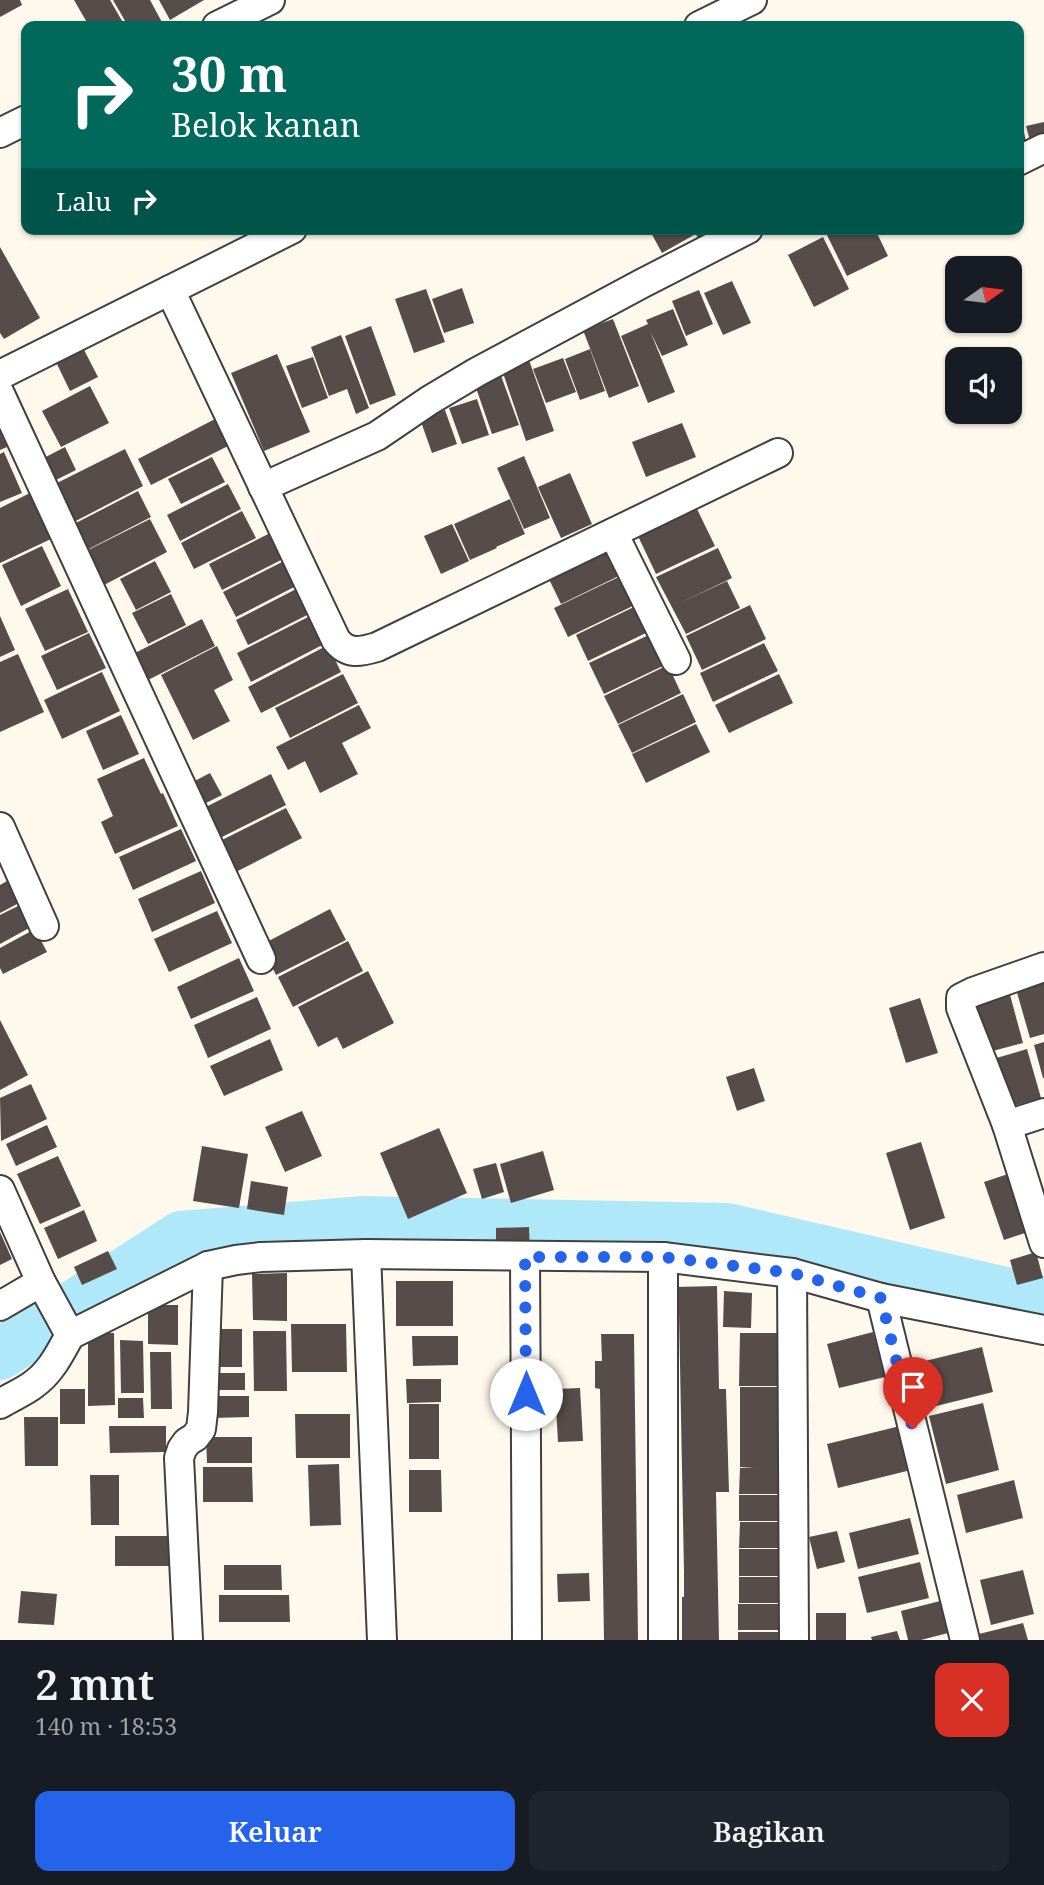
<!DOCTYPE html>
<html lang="id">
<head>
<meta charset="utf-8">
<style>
  :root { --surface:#171b24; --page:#20242c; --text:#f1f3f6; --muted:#9ea1a6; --accent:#2563eb }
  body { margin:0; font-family:"Noto Serif",serif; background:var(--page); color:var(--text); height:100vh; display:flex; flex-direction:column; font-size:26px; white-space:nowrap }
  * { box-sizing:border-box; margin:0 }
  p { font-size:23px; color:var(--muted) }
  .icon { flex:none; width:38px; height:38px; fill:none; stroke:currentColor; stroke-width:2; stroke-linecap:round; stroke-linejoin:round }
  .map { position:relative; height:1640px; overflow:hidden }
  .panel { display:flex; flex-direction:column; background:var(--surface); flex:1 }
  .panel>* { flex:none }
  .hud { position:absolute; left:21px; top:21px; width:1003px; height:214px; border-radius:14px; box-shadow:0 2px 5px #0004; background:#00695c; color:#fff; overflow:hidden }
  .needle { width:46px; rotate:76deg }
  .controls { position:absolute; left:945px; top:256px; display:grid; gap:14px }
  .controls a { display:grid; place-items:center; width:77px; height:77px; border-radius:14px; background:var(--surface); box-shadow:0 2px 5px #0004; font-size:35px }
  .pin { position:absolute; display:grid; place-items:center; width:60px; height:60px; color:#fff; margin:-72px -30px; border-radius:50% 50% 50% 0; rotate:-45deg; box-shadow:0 0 7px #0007 }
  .pin .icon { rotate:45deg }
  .me { position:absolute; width:77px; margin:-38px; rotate:0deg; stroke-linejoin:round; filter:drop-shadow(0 0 5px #0008) }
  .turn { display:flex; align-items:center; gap:24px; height:147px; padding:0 35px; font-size:32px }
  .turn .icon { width:91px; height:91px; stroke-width:2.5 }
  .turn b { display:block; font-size:49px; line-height:60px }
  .then { display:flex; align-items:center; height:66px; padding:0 35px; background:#0003; gap:14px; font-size:26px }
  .round { display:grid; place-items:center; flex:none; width:74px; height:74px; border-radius:14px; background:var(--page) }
  .overview { display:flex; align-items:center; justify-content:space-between; height:119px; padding:0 35px }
  h1 { font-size:42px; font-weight:600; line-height:52px }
  .cta { display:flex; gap:14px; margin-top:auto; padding:14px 35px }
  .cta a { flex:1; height:80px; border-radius:14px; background:var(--accent); color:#fff; font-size:28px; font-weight:600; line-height:80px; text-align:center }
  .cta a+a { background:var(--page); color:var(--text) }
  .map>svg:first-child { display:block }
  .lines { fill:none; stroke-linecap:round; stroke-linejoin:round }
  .river { stroke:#afe9f9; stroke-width:52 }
  .building { fill:#564c49 }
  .minor-casing { stroke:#404040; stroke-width:32 }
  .minor { stroke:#fff; stroke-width:28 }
  .route { stroke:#2563eb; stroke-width:12; stroke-dasharray:0 21.6 }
</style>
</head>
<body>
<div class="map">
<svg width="1044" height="1640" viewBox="0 0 1044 1640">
  <rect width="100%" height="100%" fill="#fff9ed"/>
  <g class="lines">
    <polyline class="river" points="0,1354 181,1237 364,1222 727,1229 1044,1302"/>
  </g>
  <g class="building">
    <polygon points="0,0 20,0 22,5 0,17"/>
    <polygon points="74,0 110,0 125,26 89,26"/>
    <polygon points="113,0 150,0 164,26 128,26"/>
    <polygon points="159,0 204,0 170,20"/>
    <polygon points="1044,122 1044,142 1031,145 1026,126"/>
    <polygon points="1023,128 1027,146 1018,148 1018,129"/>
    <polygon points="649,229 691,229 694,235 662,253"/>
    <polygon points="693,229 717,229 699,240"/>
    <polygon points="828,229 875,229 888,256 847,276 825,231"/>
    <polygon points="823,237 849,289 814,307 788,255"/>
    <polygon points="0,247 40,318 4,339 0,333"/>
    <polygon points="732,281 751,323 723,335 704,293"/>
    <polygon points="462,288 474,323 444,333 432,299"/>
    <polygon points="426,289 445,342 414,353 395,299"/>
    <polygon points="699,290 713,324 686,336 672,301"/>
    <polygon points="673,309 688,345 662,356 650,331 675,392 648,403 621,336 648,324 646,320"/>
    <polygon points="613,319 639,386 609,398 583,330"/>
    <polygon points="371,326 396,395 370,405 345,336"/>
    <polygon points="341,335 369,408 356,414 347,389 329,396 311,347"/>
    <polygon points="82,346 98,377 70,391 55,360"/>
    <polygon points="590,349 605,391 580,400 565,359"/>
    <polygon points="277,354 310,432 264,451 231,373"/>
    <polygon points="313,357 328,398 302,408 286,366"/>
    <polygon points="563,358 576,392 546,403 533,369"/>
    <polygon points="529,360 554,431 526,441 502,370"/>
    <polygon points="500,373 519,425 492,434 474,382"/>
    <polygon points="90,386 109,423 61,447 42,411"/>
    <polygon points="477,399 489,435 462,444 449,408"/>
    <polygon points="445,410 457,444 432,453 420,419"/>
    <polygon points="215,419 228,446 151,485 138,459"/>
    <polygon points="682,423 696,457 646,477 632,442"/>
    <polygon points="0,431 7,447 0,450"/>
    <polygon points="65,447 76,470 50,483 38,461"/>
    <polygon points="125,449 143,486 70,524 51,486"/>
    <polygon points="4,452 22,493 0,502 0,454"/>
    <polygon points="524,456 550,518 524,529 497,468"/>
    <polygon points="212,457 225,482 181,504 168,479"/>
    <polygon points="570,473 592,524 561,538 538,487"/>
    <polygon points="228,484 241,509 180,541 167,515"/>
    <polygon points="138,491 151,517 85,551 72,525"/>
    <polygon points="30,493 51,539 0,563 0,508"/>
    <polygon points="510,499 525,534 496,547 497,548 470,560 454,524"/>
    <polygon points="696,507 715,546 656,574 637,534"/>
    <polygon points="242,511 256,538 194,569 181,543"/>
    <polygon points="150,519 167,552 104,585 86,551"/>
    <polygon points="452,524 469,561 441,574 424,536"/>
    <polygon points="272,532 285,558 222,590 209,564"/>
    <polygon points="612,544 625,573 561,604 547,575"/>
    <polygon points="42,546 61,586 21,606 2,565"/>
    <polygon points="718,548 732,578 678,604 727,581 740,608 686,634 656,577"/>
    <polygon points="286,560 298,585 236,617 223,592"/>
    <polygon points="155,561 171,592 136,610 120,579"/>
    <polygon points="625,574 639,603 568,637 554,608"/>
    <polygon points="300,587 313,612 248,645 236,620"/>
    <polygon points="68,589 88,632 45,651 25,609"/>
    <polygon points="171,594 186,625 148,644 132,613"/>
    <polygon points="640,604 652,630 588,661 576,635"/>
    <polygon points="750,605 766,639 702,670 686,636"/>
    <polygon points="314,614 328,642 251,682 237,653"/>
    <polygon points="0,616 15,650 0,657"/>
    <polygon points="202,619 215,646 148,680 135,653"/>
    <polygon points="89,633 106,668 57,690 41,656"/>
    <polygon points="653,633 667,664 604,694 589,663"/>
    <polygon points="764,643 778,671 713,702 700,673"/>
    <polygon points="328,645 341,672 261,713 248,687"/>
    <polygon points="217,646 233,680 214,690 230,721 193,740 161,675"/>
    <polygon points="18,654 44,712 0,732 0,662"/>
    <polygon points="668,665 681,693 618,724 604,696"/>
    <polygon points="102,672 120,711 62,739 44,700"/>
    <polygon points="343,674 358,703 290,738 275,708"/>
    <polygon points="779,674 793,703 729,733 715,705"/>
    <polygon points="683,694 696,722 632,753 618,725"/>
    <polygon points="359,705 371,728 342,743 358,774 320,793 305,761 288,770 276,747"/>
    <polygon points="121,715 139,754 103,770 86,731"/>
    <polygon points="696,724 710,752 646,783 632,754"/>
    <polygon points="144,758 161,794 163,793 178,826 115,854 101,822 113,816 97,779"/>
    <polygon points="210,773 222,795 200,806 189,784"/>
    <polygon points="271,774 286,805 216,840 200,810"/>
    <polygon points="286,808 302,838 232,874 216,843"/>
    <polygon points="181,829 196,861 133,890 119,857"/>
    <polygon points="201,871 215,903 152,932 138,899"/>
    <polygon points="7,881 19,903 0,913 0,885"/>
    <polygon points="20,905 31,927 0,944 0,915"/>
    <polygon points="330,909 346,940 276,975 261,945"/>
    <polygon points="217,911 232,943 169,972 154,939"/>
    <polygon points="35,929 47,952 3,974 0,968 0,948"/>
    <polygon points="348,941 363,971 293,1007 278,977"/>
    <polygon points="239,958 254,991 191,1019 177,987"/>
    <polygon points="368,971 394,1023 343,1049 337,1037 318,1047 298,1007"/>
    <polygon points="1044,981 1044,1034 1030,1038 1016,989"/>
    <polygon points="1009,991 1023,1043 989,1052 975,1000"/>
    <polygon points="257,997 271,1029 208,1058 194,1025"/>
    <polygon points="920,998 938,1053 906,1063 889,1008"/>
    <polygon points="0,1020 28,1075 0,1090"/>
    <polygon points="270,1039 283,1070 224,1096 210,1066"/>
    <polygon points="1044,1042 1044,1078 1043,1078 1034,1045"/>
    <polygon points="1027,1049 1041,1098 1006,1108 993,1059"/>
    <polygon points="754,1068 765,1101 737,1111 726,1077"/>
    <polygon points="31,1084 47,1119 1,1141 0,1098"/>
    <polygon points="302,1111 322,1156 285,1172 265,1127"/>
    <polygon points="47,1125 57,1147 16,1166 6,1144"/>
    <polygon points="439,1128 467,1193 408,1219 380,1153"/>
    <polygon points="921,1142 945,1218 910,1230 886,1153"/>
    <polygon points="202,1146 248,1154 239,1208 193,1201"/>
    <polygon points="543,1151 554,1190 511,1203 500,1164"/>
    <polygon points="58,1156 81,1206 40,1224 17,1174"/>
    <polygon points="496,1163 504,1192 482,1199 473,1169"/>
    <polygon points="1008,1174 1028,1232 1004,1240 984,1182"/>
    <polygon points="251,1181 288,1187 284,1215 247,1209"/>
    <polygon points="84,1210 97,1241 58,1259 44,1228"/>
    <polygon points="529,1227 530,1252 496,1253 496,1228"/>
    <polygon points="0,1232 12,1259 0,1265"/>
    <polygon points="108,1251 117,1269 82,1285 74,1267"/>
    <polygon points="1036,1252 1043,1278 1017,1285 1010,1260"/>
    <polygon points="287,1273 287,1321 253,1320 252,1274"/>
    <rect x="396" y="1281" width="57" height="45"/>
    <polygon points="717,1286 719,1389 726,1389 729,1492 716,1492 719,1640 682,1640 682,1597 684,1597 684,1572 679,1312 675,1312 674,1287"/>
    <polygon points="724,1291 752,1293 751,1328 723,1327"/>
    <polygon points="148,1305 178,1305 178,1345 148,1344"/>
    <polygon points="291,1324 346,1324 347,1372 292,1372"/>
    <rect x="215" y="1329" width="27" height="38"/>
    <polygon points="253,1331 286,1331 287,1391 254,1391"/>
    <polygon points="873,1332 885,1377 839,1388 827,1344"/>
    <polygon points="88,1333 114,1333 115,1405 88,1406"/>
    <polygon points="740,1333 780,1333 780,1386 739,1386"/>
    <polygon points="601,1334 634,1334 638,1640 604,1640 600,1389 595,1388 595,1361 602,1361"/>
    <polygon points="412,1336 458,1336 458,1365 413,1366"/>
    <polygon points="120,1340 143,1341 144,1393 121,1393"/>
    <polygon points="982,1347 993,1392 920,1410 909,1365"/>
    <polygon points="150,1352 171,1352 172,1409 151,1409"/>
    <polygon points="212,1373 245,1373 245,1390 213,1390"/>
    <polygon points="406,1379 441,1379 441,1402 407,1403"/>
    <polygon points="740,1387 780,1387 780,1494 739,1494 740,1468 754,1468 740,1467"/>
    <polygon points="580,1388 583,1441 558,1442 555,1389"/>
    <rect x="60" y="1389" width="25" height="35"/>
    <polygon points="211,1396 249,1396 249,1417 212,1418"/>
    <polygon points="118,1398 143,1398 144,1418 118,1418"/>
    <polygon points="983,1403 999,1470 946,1484 929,1416"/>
    <rect x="409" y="1404" width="30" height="55"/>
    <polygon points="295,1414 350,1414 350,1458 296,1458"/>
    <polygon points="24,1417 58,1417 58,1466 25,1466"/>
    <polygon points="109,1426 166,1426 166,1452 110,1453"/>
    <polygon points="900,1426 911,1470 838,1488 827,1444"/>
    <polygon points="206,1437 252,1437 252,1463 207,1463"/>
    <polygon points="339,1464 341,1525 310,1526 308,1465"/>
    <polygon points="203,1467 252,1467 253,1502 203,1502"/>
    <polygon points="409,1470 441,1470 442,1512 409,1512"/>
    <polygon points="90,1475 119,1475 119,1525 91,1525"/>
    <polygon points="1014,1480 1023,1518 966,1533 957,1495"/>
    <rect x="739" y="1495" width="41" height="26"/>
    <polygon points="910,1518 919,1554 858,1569 849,1533"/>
    <polygon points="740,1522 780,1522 780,1548 739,1548"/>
    <polygon points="837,1531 845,1562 817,1569 809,1537"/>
    <rect x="115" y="1536" width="57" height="30"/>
    <rect x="739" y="1549" width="41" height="27"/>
    <polygon points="920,1562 929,1598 867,1613 858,1577"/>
    <polygon points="224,1565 281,1565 282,1590 224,1590"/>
    <polygon points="1023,1570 1034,1614 991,1625 980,1580"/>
    <polygon points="589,1573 590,1601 558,1602 557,1574"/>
    <rect x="739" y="1577" width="40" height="26"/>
    <polygon points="21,1591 57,1594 54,1625 18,1623"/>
    <polygon points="219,1595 289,1595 290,1622 219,1622"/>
    <polygon points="940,1601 948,1633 921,1640 908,1640 901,1611"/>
    <rect x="738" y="1604" width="41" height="26"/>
    <rect x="816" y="1613" width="30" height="27"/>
    <polygon points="1023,1623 1028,1640 981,1640 979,1634"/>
    <polygon points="897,1631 900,1640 872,1640 871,1637"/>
    <polygon points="738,1632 779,1632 778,1640 738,1640"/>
  </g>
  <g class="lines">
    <g class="minor-casing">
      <g id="minor">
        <polyline points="217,26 270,0"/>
        <polyline points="699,26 752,0"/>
        <polyline points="0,133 26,120"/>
        <polyline points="1018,161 1044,148"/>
        <path d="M170,290L336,640C348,655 360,652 377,647L778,453"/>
        <polyline points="0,375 292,229"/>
        <polyline points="0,394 261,959"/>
        <polyline points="263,487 377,436 430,400 477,372 641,284 748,229"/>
        <polyline points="613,533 676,660"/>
        <polyline points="0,827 44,926"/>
        <polyline points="1044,967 973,992 961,998 961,1008 1007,1125 1044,1243"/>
        <polyline points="1007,1125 1044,1113"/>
        <path d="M0,1190L41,1282L70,1335C60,1353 51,1372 34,1384C24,1392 11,1397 0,1404"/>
        <polyline points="366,1254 382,1640"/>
        <polyline points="525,1257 527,1640"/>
        <polyline points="792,1273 794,1640"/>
        <polyline points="881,1298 965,1640"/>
        <polyline points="0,1306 41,1282"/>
        <polyline points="70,1335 208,1266 236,1260 261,1257 366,1254 663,1257 792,1273 881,1298 1044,1330"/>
        <polyline points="188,1640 179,1458 182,1449 187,1442 195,1437 201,1429 203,1412 208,1266"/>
        <polyline points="663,1640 663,1257"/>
      </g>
    </g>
    <use href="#minor" class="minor"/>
  </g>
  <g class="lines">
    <polyline class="route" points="526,1394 525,1257 663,1257 792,1273 881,1298 913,1429"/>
  </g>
</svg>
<div class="controls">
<a><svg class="needle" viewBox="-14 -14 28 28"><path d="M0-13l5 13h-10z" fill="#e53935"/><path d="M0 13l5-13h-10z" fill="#9ea1a6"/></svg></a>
<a><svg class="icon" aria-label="sound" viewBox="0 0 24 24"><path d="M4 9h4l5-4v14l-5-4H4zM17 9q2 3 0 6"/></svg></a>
</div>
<div class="pin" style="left:913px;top:1429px;background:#d93025"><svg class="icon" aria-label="arrive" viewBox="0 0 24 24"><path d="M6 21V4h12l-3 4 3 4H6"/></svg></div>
<svg class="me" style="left:526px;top:1394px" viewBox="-20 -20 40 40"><circle r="19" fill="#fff"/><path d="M0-13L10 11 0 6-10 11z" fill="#2563eb"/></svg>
<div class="hud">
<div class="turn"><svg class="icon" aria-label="right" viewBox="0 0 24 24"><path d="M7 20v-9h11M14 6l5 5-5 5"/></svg><div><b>30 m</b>Belok kanan</div></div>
<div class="then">Lalu<svg class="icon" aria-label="right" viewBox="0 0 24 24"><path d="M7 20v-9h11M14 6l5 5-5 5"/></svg></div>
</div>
</div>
<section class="panel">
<div class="overview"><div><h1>2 mnt</h1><p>140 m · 18:53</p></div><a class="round" style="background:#d93025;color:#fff"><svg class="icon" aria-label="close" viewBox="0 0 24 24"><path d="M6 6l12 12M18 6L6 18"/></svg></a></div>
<div class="cta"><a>Keluar</a><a>Bagikan</a></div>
</section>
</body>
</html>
